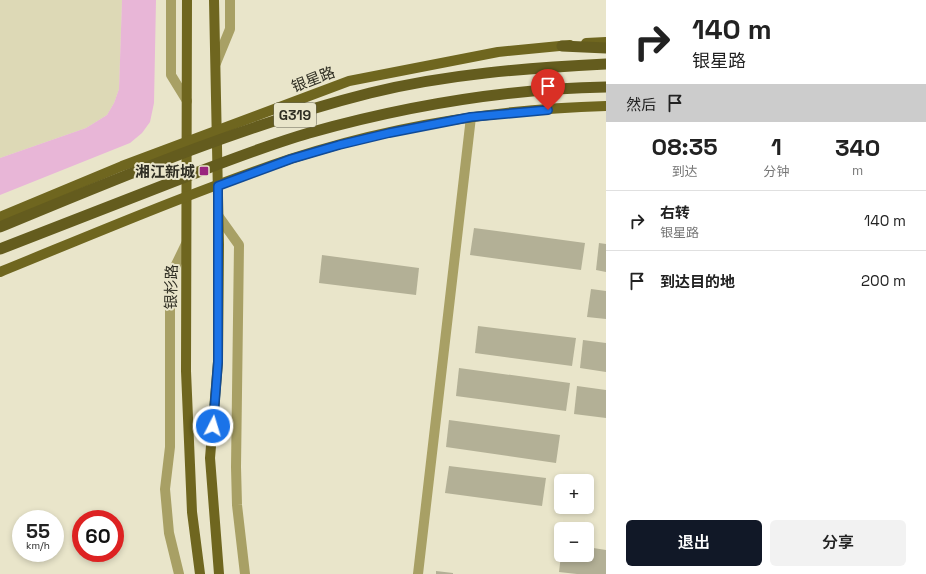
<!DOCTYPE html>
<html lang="zh">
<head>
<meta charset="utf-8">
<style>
  :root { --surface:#fff; --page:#f2f2f2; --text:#222; --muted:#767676; --line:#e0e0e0; --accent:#111827 }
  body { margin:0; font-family:"Space Grotesk","Noto Sans SC",sans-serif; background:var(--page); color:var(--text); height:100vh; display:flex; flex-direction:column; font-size:15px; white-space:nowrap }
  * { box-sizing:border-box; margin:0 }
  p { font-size:13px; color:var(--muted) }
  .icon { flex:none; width:22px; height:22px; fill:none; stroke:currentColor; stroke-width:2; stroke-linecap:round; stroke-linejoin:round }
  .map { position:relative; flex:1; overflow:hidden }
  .sheet { display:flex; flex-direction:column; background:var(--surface); width:320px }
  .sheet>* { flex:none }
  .hud { background:#fff; color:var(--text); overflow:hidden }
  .controls { position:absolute; left:554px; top:474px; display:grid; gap:8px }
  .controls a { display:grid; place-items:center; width:40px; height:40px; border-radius:6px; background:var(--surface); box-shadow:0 2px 6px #0003; font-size:20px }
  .speed { position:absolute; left:12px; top:510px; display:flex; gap:8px; font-size:20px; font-weight:700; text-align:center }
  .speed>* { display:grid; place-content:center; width:52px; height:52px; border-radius:50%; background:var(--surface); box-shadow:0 2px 6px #0003; line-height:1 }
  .speed small { font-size:10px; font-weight:400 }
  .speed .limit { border:6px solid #d22; background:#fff; color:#111 }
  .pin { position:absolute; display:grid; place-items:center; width:34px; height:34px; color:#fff; margin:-41px -17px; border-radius:50% 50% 50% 0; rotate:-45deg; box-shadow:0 0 4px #0007 }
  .pin .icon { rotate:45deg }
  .me { position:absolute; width:44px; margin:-22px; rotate:5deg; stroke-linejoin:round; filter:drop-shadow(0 0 3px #0008) }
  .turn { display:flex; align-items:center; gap:14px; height:84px; padding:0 20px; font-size:18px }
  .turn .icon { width:52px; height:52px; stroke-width:2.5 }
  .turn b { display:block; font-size:28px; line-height:34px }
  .then { display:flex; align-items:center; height:38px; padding:0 20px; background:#0003; gap:8px; font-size:15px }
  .eta { display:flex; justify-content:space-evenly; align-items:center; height:68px; text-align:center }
  .eta b { font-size:24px; font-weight:600; line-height:28px }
  .primary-button { display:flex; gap:8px; margin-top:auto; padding:8px 20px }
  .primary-button a { flex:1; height:46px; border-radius:6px; background:var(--accent); color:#fff; font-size:16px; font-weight:600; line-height:46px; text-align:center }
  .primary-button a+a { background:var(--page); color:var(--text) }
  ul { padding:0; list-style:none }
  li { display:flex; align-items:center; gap:12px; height:60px; padding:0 20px; border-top:1px solid var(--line) }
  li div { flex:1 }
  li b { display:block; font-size:15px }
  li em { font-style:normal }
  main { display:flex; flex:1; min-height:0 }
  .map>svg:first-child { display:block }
  .built { fill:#ddd9b6 }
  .green { fill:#e8b6d7 }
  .building { fill:#b3b096 }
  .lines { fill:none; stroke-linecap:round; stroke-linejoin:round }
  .minor { stroke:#a8a065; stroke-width:10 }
  .tertiary { stroke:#a8a065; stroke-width:10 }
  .primary { stroke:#6f661f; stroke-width:10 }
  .trunk { stroke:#645c1e; stroke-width:11 }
  .trunk-bridge { stroke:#645c1e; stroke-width:11 }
  .route-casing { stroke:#114b97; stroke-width:10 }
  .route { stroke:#1a73e8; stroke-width:7 }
  .poi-dot { fill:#9a247e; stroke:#e9e5ca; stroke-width:1.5 }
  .labels { text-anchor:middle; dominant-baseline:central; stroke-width:4; stroke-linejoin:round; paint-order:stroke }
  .shield { fill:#e9e5ca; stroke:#666454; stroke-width:1 }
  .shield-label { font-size:14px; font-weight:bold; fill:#2e2d22 }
  .street-label { font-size:15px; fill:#2e2d22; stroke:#e9e5ca }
  .poi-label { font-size:15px; font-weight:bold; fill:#2e2d22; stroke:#e9e5ca; text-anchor:end }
</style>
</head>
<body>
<main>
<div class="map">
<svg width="606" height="574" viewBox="0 0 606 574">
  <rect width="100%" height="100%" fill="#e9e5ca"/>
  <polygon class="built" points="0,0 122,0 119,89 114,103 107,115 86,128 0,158"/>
  <polygon class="green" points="122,0 156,0 154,103 150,122 142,133 130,143 0,195 0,158 86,128 107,115 114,103 119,89"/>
  <g class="building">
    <polygon points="474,228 585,243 581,270 470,255"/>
    <polygon points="599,243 606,244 606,272 596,270"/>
    <polygon points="322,255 419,268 416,295 319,283"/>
    <polygon points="591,289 606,291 606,319 587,317"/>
    <polygon points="478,326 576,338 572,366 475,353"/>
    <polygon points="583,340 606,343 606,372 580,368"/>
    <polygon points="459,368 570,383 566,411 456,396"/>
    <polygon points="577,386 606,390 606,418 574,414"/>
    <polygon points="449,420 560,435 556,463 446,447"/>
    <polygon points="449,466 546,478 542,506 445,493"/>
    <polygon points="587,547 606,550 606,574 577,574 559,572 561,555 587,555"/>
    <polygon points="436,571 453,573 453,574 436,574"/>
  </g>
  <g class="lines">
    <polyline class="minor" points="418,574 471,117"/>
    <g class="tertiary">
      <polyline points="171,0 171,75 187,101"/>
      <polyline points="216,63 230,29 230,0"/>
      <polyline points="219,217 239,245 236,467 237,505 245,574"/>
      <polyline points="179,574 169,533 165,489 170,447 170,277 186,244"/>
    </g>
    <g class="primary">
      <polyline points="187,0 186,371 192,512 200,574"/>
      <polyline points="214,0 219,244 218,362 210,458 219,574"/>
      <polyline points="586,43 606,42"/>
      <polyline points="0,217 122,166 349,81 498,52 570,45"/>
      <path d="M0,272C96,233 192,192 290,159C391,126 500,109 606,106"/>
    </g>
    <polyline class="trunk" points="562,46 606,48"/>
    <g class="trunk-bridge">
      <path d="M0,227C121,177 243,125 370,93C447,74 527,68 606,64"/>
      <path d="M0,249C66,223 132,197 198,172C235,158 271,144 309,133C405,106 506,89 606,87"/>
    </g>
  </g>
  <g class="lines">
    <g class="route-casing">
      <polyline id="route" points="213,426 218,362 218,186 291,159 339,145 389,133 471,117 548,110"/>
    </g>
    <use href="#route" class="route"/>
  </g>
  <rect class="poi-dot" x="199" y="166" width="10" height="10" rx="2"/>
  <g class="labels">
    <rect class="shield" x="274" y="103" width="42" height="24" rx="3"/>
    <g class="shield-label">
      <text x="295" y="115">G319</text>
    </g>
    <g class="street-label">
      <text transform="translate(313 79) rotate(-21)">银星路</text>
      <text transform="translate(171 287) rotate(-89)">银杉路</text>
    </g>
    <g class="poi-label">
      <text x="195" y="171">湘江新城</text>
    </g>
  </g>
</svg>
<div class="controls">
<a>+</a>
<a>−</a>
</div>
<div class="speed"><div>55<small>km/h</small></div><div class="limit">60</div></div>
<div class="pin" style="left:548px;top:110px;background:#d93025"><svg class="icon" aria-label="arrive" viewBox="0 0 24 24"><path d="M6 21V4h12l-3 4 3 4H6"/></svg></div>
<svg class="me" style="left:213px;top:426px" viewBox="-20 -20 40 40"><circle r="17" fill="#1a73e8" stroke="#fff" stroke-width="3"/><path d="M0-11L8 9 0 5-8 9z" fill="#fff"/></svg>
</div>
<section class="sheet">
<div class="hud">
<div class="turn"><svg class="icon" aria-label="right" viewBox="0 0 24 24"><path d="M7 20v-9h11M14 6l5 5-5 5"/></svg><div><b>140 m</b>银星路</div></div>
<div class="then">然后<svg class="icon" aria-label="arrive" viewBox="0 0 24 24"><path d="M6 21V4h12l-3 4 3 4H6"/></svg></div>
</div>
<div class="eta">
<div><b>08:35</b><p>到达</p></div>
<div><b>1</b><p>分钟</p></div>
<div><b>340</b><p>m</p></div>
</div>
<ul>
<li><svg class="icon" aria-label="right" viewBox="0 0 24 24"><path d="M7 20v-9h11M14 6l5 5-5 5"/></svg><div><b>右转</b><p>银星路</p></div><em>140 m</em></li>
<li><svg class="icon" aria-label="arrive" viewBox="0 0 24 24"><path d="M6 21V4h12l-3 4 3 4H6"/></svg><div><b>到达目的地</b></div><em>200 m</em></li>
</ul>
<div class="primary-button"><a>退出</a><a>分享</a></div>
</section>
</main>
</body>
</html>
